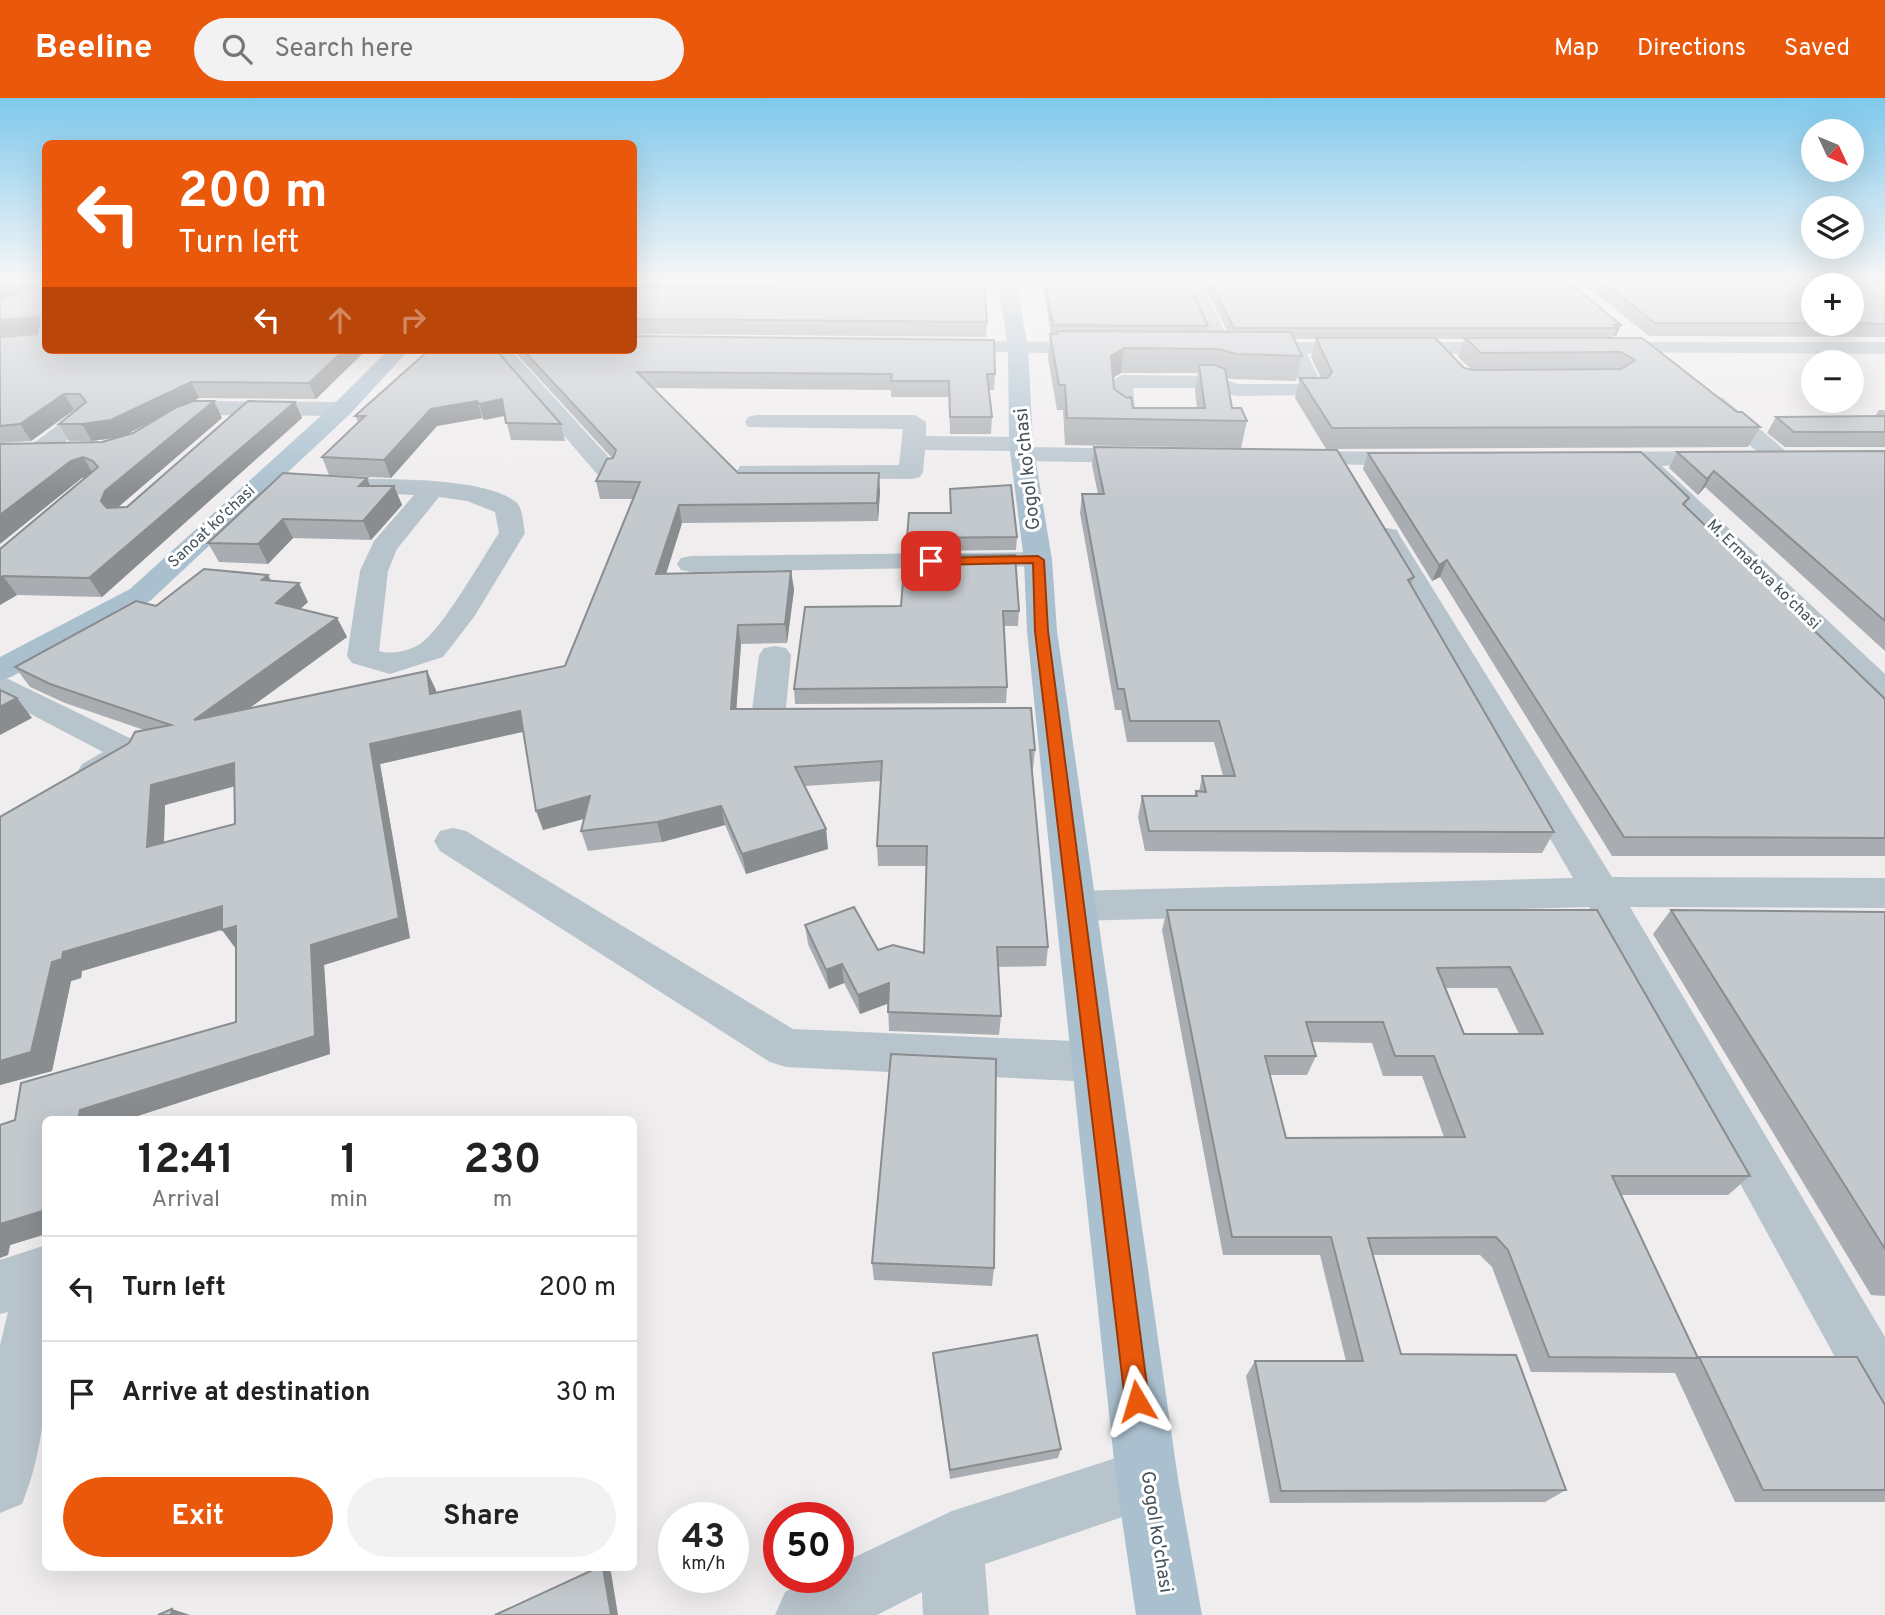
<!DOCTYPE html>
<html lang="en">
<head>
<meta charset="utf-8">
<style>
  :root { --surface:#fff; --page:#f2f2f2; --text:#222; --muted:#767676; --line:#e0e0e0; --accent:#ea580c }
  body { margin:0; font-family:Overpass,sans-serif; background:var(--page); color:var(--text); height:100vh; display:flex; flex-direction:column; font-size:26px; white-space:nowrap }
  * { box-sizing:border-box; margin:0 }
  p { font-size:23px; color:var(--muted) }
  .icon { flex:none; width:38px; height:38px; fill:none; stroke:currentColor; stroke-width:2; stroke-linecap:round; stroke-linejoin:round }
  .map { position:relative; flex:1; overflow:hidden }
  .sheet { position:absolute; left:42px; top:1018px; width:595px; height:455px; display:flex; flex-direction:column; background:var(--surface); border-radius:10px; box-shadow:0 7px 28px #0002 }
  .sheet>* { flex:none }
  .banner { position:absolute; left:42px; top:42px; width:595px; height:214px; border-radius:10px; box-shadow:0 7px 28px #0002; background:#ea580c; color:#fff; overflow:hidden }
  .needle { width:46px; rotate:134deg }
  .fabs { position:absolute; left:1801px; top:21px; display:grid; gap:14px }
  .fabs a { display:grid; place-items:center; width:63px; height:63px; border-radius:50%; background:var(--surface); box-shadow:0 7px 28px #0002; font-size:35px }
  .speed { position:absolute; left:658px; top:1404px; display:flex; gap:14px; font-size:35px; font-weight:700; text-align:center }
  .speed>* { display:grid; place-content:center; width:91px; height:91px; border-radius:50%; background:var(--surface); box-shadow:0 7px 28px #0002; line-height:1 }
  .speed small { font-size:18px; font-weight:400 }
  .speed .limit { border:10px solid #d22; background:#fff; color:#111 }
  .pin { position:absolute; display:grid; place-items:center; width:60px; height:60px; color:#fff; margin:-30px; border-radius:14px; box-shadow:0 4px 10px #0006 }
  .me { position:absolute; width:77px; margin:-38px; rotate:353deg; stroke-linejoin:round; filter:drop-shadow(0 0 5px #0008) }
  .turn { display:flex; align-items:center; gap:24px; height:147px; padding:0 21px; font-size:32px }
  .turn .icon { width:91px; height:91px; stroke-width:2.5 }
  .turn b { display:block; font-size:49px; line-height:60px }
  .lanes { display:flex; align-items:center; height:66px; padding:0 21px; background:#0003; justify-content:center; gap:35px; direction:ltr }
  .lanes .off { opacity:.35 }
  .eta { display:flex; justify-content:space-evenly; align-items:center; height:119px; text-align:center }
  .eta b { font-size:42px; font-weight:700; line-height:49px }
  .primary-button { display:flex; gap:14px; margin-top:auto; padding:14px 21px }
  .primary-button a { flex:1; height:80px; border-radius:42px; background:var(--accent); color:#fff; font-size:28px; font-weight:700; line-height:80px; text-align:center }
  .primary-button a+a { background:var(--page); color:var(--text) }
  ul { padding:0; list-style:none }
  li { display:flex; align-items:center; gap:21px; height:105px; padding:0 21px; border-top:2px solid var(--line) }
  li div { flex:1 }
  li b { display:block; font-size:26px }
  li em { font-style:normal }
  header { display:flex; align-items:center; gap:42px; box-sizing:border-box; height:98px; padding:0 35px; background:var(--accent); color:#fff }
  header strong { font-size:33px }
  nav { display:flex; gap:38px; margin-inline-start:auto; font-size:24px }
  .search { width:490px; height:63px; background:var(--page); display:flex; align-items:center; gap:18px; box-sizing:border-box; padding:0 24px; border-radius:38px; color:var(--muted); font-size:26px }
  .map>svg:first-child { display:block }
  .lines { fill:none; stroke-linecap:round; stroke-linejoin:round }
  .minor { fill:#b8c4cc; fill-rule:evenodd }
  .major { fill:#abc0cf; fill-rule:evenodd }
  .wall { fill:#a9adb1; fill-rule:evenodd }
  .shaded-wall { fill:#898d90 }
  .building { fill:#c4c9ce; stroke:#898d90; stroke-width:2; fill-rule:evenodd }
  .route { fill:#ea580c; stroke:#983908; stroke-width:2 }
  .labels { text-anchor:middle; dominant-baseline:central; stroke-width:6; stroke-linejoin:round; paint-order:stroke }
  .far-street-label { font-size:16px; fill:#45535c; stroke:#fff }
  .street-label { font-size:19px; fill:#45535c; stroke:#fff }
</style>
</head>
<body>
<header>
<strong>Beeline</strong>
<div class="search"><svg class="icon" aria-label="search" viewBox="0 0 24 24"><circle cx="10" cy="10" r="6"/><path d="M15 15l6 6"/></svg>Search here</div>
<nav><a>Map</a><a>Directions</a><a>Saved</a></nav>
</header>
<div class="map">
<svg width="1885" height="1517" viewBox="0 0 1885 1517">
  <rect width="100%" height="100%" fill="#f0edee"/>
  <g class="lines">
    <g class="minor">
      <polygon points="926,184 1008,184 1017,189 1008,194 933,192 927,191 924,187"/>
      <polygon points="1182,184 1267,184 1268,185 1259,190 1203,190 1233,250 1223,256 1213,250"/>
      <polygon points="1512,184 1658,184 1660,187 1651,192 1519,192 1513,191 1510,187"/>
      <polygon points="940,243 1100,244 1110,250 1100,256 933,253 930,249"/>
      <polygon points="1245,244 1513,244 1523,250 1513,256 1307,256 1325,292 1322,297 1236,298 1211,290 1133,290 1136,317 1133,322 1125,324 1114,317 1111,283 1122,277 1214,278 1238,286 1300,286 1287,256 1238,254 1235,250"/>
      <polygon points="1602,244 1885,244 1885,256 1595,254 1592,250"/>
      <polygon points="490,252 511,252 615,366 618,371 615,376 597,376"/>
      <polygon points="1715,298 1723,300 1787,354 1790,359 1787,364 1769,364 1707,310 1704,305 1707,300"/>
      <polygon points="200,303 342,304 353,311 342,318 203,317 169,330 158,323 161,318"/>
      <polygon points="82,313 93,320 90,325 43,360 27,360 23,355 27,350 74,315"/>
      <polygon points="756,317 915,317 926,324 926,338 1021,339 1029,341 1033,346 1031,349 1144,351 1152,353 1156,358 1152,363 1144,365 1023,363 1015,361 1011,356 1013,353 925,352 923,374 920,379 911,381 749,380 740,378 737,373 740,368 899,367 903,331 748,329 745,324 748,319"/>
      <polygon points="1288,353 1417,354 1426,356 1429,361 1426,366 1417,368 1279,365 1276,360 1279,355"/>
      <polygon points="1725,353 1734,355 1737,360 1734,365 1662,368 1885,576 1885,604 1873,601 1640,374 1638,368 1587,366 1584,361 1587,356 1596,354"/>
      <path d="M343,380C386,382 482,378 516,404C523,410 523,426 525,435L474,519L443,559L390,576L352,565L347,558L360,473L374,443L414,397L334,393L330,388L334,383ZM439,399L467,403L495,414L499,435C483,459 442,532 420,546C409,553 391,557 379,553L388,473L397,451Z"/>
      <polygon points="1387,430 1397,432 1400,438 1612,779 1885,780 1885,810 1630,809 1885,1239 1885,1323 1865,1314 1589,809 1075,823 1061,819 1055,808 1061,797 1075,793 1573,780 1374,438 1377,432"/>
      <polygon points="1038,454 1048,456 1052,462 1048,468 691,474 681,472 677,466 681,460 691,458"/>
      <polygon points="775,548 786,550 791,557 786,610 823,613 828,620 823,627 811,630 756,627 751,620 759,557 764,550"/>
      <path d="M0,577L142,646L147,654C135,673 104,688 82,682L77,674L82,666L103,654L0,600Z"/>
      <polygon points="453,730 466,733 793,931 1096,944 1112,950 1119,964 1112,978 1096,984 786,969 770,964 440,753 434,743 440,733"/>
      <path d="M43,1148L46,1149C46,1234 55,1326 22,1406L0,1415V1247L8,1214L0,1216V1162Z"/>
      <polygon points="1147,1350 1169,1359 1178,1381 1169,1403 985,1466 989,1517 923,1517 922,1494 877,1517 775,1517 785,1494 815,1479 838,1479 838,1467 952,1413"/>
    </g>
    <g class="major">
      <polygon points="998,184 1016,184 1028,250 1033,346 1052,462 1057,533 1178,1381 1202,1517 1136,1517 1116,1381 1055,808 1027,533 1024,462 1009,346 1008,250"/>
      <polygon points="388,252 409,252 350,316 150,503 11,579 0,582 0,559 130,491 334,306"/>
    </g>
  </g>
  <g class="wall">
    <polygon points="0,184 366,252 316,301 199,300 194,303 222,320 118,409 127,409 295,304 302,320 102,499 17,497 0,507 0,451 87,379 82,380 0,346 102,344 133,335 154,322 121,339 92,343 69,343 59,326 76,312 74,312 31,343 0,345 0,239 37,236 37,235 0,238"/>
    <path d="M634,184H807L770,187L634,189L987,224L986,239L634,236V238L995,276L994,292H989L992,319L991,336H950L949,299H891V292L653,290L738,375L880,393L878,423L682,425L666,476L791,473L794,492L787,545L741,546L736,611L1035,652L1033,671H1032L1048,849L1046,868L998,869L1001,918L999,937L889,933L888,905L860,916L844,885L829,891L808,846L805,827L878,852L924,855L926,768H878L877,748L881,683L805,688L826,731L828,751L746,776L725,727L662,744L588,753L581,733L584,721L543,732L523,633L380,666L410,840L324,867L330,956L125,1022H46V1136L10,1147L8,1157L15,1022L236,924V851L222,832L82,873L81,880L71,883L52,973L0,987V719L129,645L144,632L65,605L30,589L15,569L156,508L271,483L308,504L300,511L337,520L347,539L250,610L436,592V594L565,568L633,401H600L596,383L612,360L513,252H634ZM235,688V726L164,745L165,707Z"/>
    <path d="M1042,184H1187L1208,228L1207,234H1228L1207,193L1209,184H1449L1621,227L1616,238H1614L1613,240L1760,329L1748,349L1326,351L1295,300L1300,280H1321L1311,259L1316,241H1294L1302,258L1296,283L1231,281L1227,280L1232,310L1247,323L1241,350L1065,347L1063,312H1057L1048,260L1050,236H1051ZM1437,241H1464L1458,259L1471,271L1464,270ZM1121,275H1198L1195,293L1197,310H1133L1127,300L1114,291L1113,280Z"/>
    <polygon points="1600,184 1885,184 1885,239 1649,238 1595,195"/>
    <polygon points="429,252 561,326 565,343 511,342 505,318 484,322 482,320 437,328 391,380 329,377 322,359 358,324 355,318"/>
    <polygon points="1879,312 1885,312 1885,349 1785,349 1767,335 1776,319 1875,318"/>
    <polygon points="1094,349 1414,479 1411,487 1554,734 1542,755 1145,753 1138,719 1142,698 1194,698 1196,693 1199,694 1202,678 1223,678 1214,644 1127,644 1121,612 1115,612 1080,415 1082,396 1098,396 1092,367"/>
    <polygon points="1885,353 1885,553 1705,389 1698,397 1669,370 1677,354"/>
    <polygon points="1368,355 1689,400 1685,407 1885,601 1885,758 1612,758 1440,479 1432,483 1363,371"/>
    <polygon points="370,388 394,388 402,407 371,442 293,440 268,466 219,464 208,445"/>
    <polygon points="950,415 1017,439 1016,452 907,453 907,440"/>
    <polygon points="805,509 1019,513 1018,528 1004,528 1007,589 1006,605 795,606 794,591"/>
    <path d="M1167,812H1597L1750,1078L1728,1097H1620L1698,1260L1885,1307V1404H1735L1675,1275L1531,1274L1492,1169L1480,1157H1373L1401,1256L1566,1392L1545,1404L1270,1405L1246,1278L1255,1263H1346L1320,1157H1223L1162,832ZM1445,890H1497L1519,936H1464ZM1312,944L1372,945L1383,978H1422L1444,1039L1286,1040L1270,977H1307L1316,958Z"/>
    <polygon points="1671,812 1885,814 1885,1198 1871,1197 1653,836"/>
    <polygon points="872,1165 994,1170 992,1188 874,1182"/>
    <polygon points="933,1255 1061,1351 1058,1360 950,1381 934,1266"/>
  </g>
  <g class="shaded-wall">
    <polygon points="5,184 46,184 0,203 0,185"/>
    <polygon points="769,184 807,184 770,187"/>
    <polygon points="37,219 46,234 0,238 0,222"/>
    <polygon points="1614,227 1621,227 1616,238 1614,238 1617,230"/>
    <polygon points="1124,250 1121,275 1108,283 1111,258"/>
    <polygon points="344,252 366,252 316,301 309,285"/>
    <polygon points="191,284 199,300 121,339 92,343 82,326"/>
    <polygon points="64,296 74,312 31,343 20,326"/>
    <polygon points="502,301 507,317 484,322 479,306"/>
    <polygon points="214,303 222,320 116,411 112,420 101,403 105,393"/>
    <polygon points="477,303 482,320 437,328 391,380 384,362 431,311"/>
    <polygon points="295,304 302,320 102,499 89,480"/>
    <polygon points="83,359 94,377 82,380 0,446 0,417 71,363"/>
    <polygon points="1714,373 1705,389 1698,397 1707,381"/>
    <polygon points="879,375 880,393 878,423 877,405"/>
    <polygon points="367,380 374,398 359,388"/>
    <polygon points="394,388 402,407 371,442 363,423"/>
    <polygon points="679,407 682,425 660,495 656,476"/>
    <polygon points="283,421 293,440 268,466 258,446"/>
    <polygon points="1447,462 1440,479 1432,483 1439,467"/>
    <polygon points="791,473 794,492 787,545 785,526"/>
    <polygon points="268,477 278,496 262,482"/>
    <polygon points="3,478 17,497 0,507 0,480"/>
    <polygon points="299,485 308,504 286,524 276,505"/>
    <polygon points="337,520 347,539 207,641 194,622"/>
    <polygon points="738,527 741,546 735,631 731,611"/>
    <polygon points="427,573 436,592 438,615 430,596"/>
    <polygon points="17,600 32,620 0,637 0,609"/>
    <polygon points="520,613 527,633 380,666 410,840 324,867 330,956 125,1022 78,1022 80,1012 315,938 311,847 370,646"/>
    <polygon points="234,665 247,685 165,707 163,769 147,749 151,687"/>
    <polygon points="590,698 597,717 543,732 536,713"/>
    <polygon points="721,708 725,727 662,744 657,724"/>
    <polygon points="826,731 828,751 746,776 742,756"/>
    <polygon points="222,808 237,827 82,873 81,880 71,883 52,973 0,987 0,963 52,864 63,854"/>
    <polygon points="236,828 237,852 222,832"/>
    <polygon points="842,866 844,885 829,891 826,872"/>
    <polygon points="889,885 890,905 860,916 858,897"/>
    <polygon points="46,1112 46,1136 10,1147 8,1157 0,1160 0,1126"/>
    <polygon points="603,1470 606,1470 611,1474 618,1517 611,1517"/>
    <polygon points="172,1511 190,1517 171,1517"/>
  </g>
  <g class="building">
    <polygon points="39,184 46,184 46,252 344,252 309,285 191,284 111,322 82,326 59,326 86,304 80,296 64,296 20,326 0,328 0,239 37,236 40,222 37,219 0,222 0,202 39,186"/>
    <polygon points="814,184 984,184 987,224 634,221 634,189 768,188"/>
    <polygon points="1045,184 1187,184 1208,228 1053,227"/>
    <polygon points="1210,184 1569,184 1621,227 1614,227 1617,230 1234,230"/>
    <polygon points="1603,184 1885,184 1885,226 1852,225 1852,187 1813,187 1813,225 1655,225"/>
    <polygon points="1057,233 1291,234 1302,258 1236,256 1219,251 1124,250 1111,258 1114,291 1127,300 1131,299 1133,310 1205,310 1199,267 1215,267 1225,271 1232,310 1241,310 1247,323 1067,320 1065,287 1059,287 1050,236 1058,236"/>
    <path d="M634,238L994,242L995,276H987L992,319H950L949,283H891L892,276L637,274L738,375H879L877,405L679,407L656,476L791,473L785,526L738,527L731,611L1031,610L1035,652H1030L1048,849H997L1001,918L888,914L889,885L858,897L842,866L826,872L805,827L854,809L878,852L893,847L924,855L927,748H877L882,663L795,669L826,731L742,756L721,708L657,724L581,733L590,698L536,713L520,613L370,646L399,820L311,847L315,938L80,1012L78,1022H46V1112L0,1126V1027L15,1022L21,985L236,924V828L222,832V808L63,854L62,861L52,864L31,954L0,963V719L129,645L135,634L171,627L50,586L15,569L136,503L156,508L204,471L268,477L262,482L299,485L276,505L337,520L194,622L427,573L430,596L565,568L640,384L596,383L607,361L613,360L616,352L523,252H634ZM234,665L235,726L147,749L151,687Z"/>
    <polygon points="1316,240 1435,240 1464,270 1474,272 1621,271 1635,262 1621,254 1481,255 1465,240 1642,240 1737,314 1742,314 1760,329 1332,330 1300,280 1327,280 1332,274"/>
    <polygon points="429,252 496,252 561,326 506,325 502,301 479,306 477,303 431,311 384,362 322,359 365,318 355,318"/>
    <polygon points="194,303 214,303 105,393 101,403 107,410 127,409 248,303 295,304 89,480 3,478 0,480 0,451 98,369 93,363 83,359 71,363 0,417 0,346 102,344 133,335 177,309"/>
    <polygon points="1885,318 1885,334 1794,334 1776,319"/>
    <polygon points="1094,349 1337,352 1414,479 1408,482 1554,734 1149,733 1142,698 1197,698 1196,693 1206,694 1202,678 1235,678 1219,623 1130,623 1124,591 1118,591 1082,396 1104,396"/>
    <polygon points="1885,353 1885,523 1714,373 1707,381 1677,354"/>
    <polygon points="1641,354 1689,400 1683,406 1885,601 1885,740 1624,739 1447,462 1439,467 1368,355"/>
    <polygon points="283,375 367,380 359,388 394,388 363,423 283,421 258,446 208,445"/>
    <polygon points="1011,387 1017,439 907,440 909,415 951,415 950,391"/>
    <polygon points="1015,457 1019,513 1003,513 1007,589 794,591 805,509 901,508 905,458"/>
    <polygon points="0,592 17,600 0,609"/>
    <path d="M1167,812H1597L1750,1078H1612L1698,1260L1549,1259L1508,1152L1496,1139L1368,1140L1401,1256L1516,1257L1566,1392L1281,1393L1255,1263H1363L1331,1139H1232ZM1510,869L1543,936H1464L1437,870ZM1306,924H1383L1395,958H1434L1465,1039L1286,1040L1265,958H1316Z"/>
    <polygon points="1671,812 1885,814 1885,1151"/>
    <polygon points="891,956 996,961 994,1170 872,1165"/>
    <polygon points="1037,1237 1061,1351 950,1372 933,1255"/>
    <polygon points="1699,1259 1857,1259 1885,1307 1885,1392 1763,1392"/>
    <polygon points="597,1470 603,1470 611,1517 495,1517"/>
    <polygon points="172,1511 171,1517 158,1517"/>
  </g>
  <linearGradient id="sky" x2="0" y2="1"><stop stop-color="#7fc8ec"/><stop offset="0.46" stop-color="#f8f7f7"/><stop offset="1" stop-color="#f8f7f7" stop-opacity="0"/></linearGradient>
  <rect width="1885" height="396" fill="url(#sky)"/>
  <polygon class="route" points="1038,458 1044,462 1048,533 1149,1303 1146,1312 1137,1315 1129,1312 1125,1303 1035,533 1033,465 931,467 926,463 931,460"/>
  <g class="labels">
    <g class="far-street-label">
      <text transform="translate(212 429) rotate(-43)">Sanoat ko'chasi</text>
      <text transform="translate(1763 477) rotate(44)">M. Ermatova koʻchasi</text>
    </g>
    <g class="street-label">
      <text transform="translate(1028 371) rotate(-96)">Gogol ko'chasi</text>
      <text transform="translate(1156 1434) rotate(81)">Gogol ko'chasi</text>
    </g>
  </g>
</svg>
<div class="fabs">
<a><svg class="needle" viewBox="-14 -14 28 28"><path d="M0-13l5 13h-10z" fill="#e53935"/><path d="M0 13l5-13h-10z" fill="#767676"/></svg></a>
<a><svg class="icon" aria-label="layers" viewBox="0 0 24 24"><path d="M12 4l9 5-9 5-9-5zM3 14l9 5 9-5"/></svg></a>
<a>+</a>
<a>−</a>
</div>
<div class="speed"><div>43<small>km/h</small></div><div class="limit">50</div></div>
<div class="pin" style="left:931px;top:463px;background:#d93025"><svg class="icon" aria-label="arrive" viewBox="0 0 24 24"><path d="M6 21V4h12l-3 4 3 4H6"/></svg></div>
<svg class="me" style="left:1137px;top:1303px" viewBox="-20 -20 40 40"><path d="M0-17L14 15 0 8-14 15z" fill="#ea580c" stroke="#fff" stroke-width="4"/></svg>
<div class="banner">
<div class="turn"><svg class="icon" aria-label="left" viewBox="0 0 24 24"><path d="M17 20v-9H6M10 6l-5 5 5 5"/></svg><div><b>200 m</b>Turn left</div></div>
<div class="lanes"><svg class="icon" aria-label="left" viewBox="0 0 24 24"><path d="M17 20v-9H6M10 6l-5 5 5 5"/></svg><svg class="icon off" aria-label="ahead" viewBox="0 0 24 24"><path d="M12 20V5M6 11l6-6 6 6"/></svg><svg class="icon off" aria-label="right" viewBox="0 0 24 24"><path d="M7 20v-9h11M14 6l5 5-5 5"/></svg></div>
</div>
<section class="sheet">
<div class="eta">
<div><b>12:41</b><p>Arrival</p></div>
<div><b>1</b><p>min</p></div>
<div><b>230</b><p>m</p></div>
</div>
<ul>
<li><svg class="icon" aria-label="left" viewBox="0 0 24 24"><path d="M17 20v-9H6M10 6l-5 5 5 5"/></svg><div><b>Turn left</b></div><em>200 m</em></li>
<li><svg class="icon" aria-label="arrive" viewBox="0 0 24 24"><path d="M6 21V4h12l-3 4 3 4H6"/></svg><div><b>Arrive at destination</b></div><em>30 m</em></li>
</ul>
<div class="primary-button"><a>Exit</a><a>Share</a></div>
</section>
</div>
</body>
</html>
